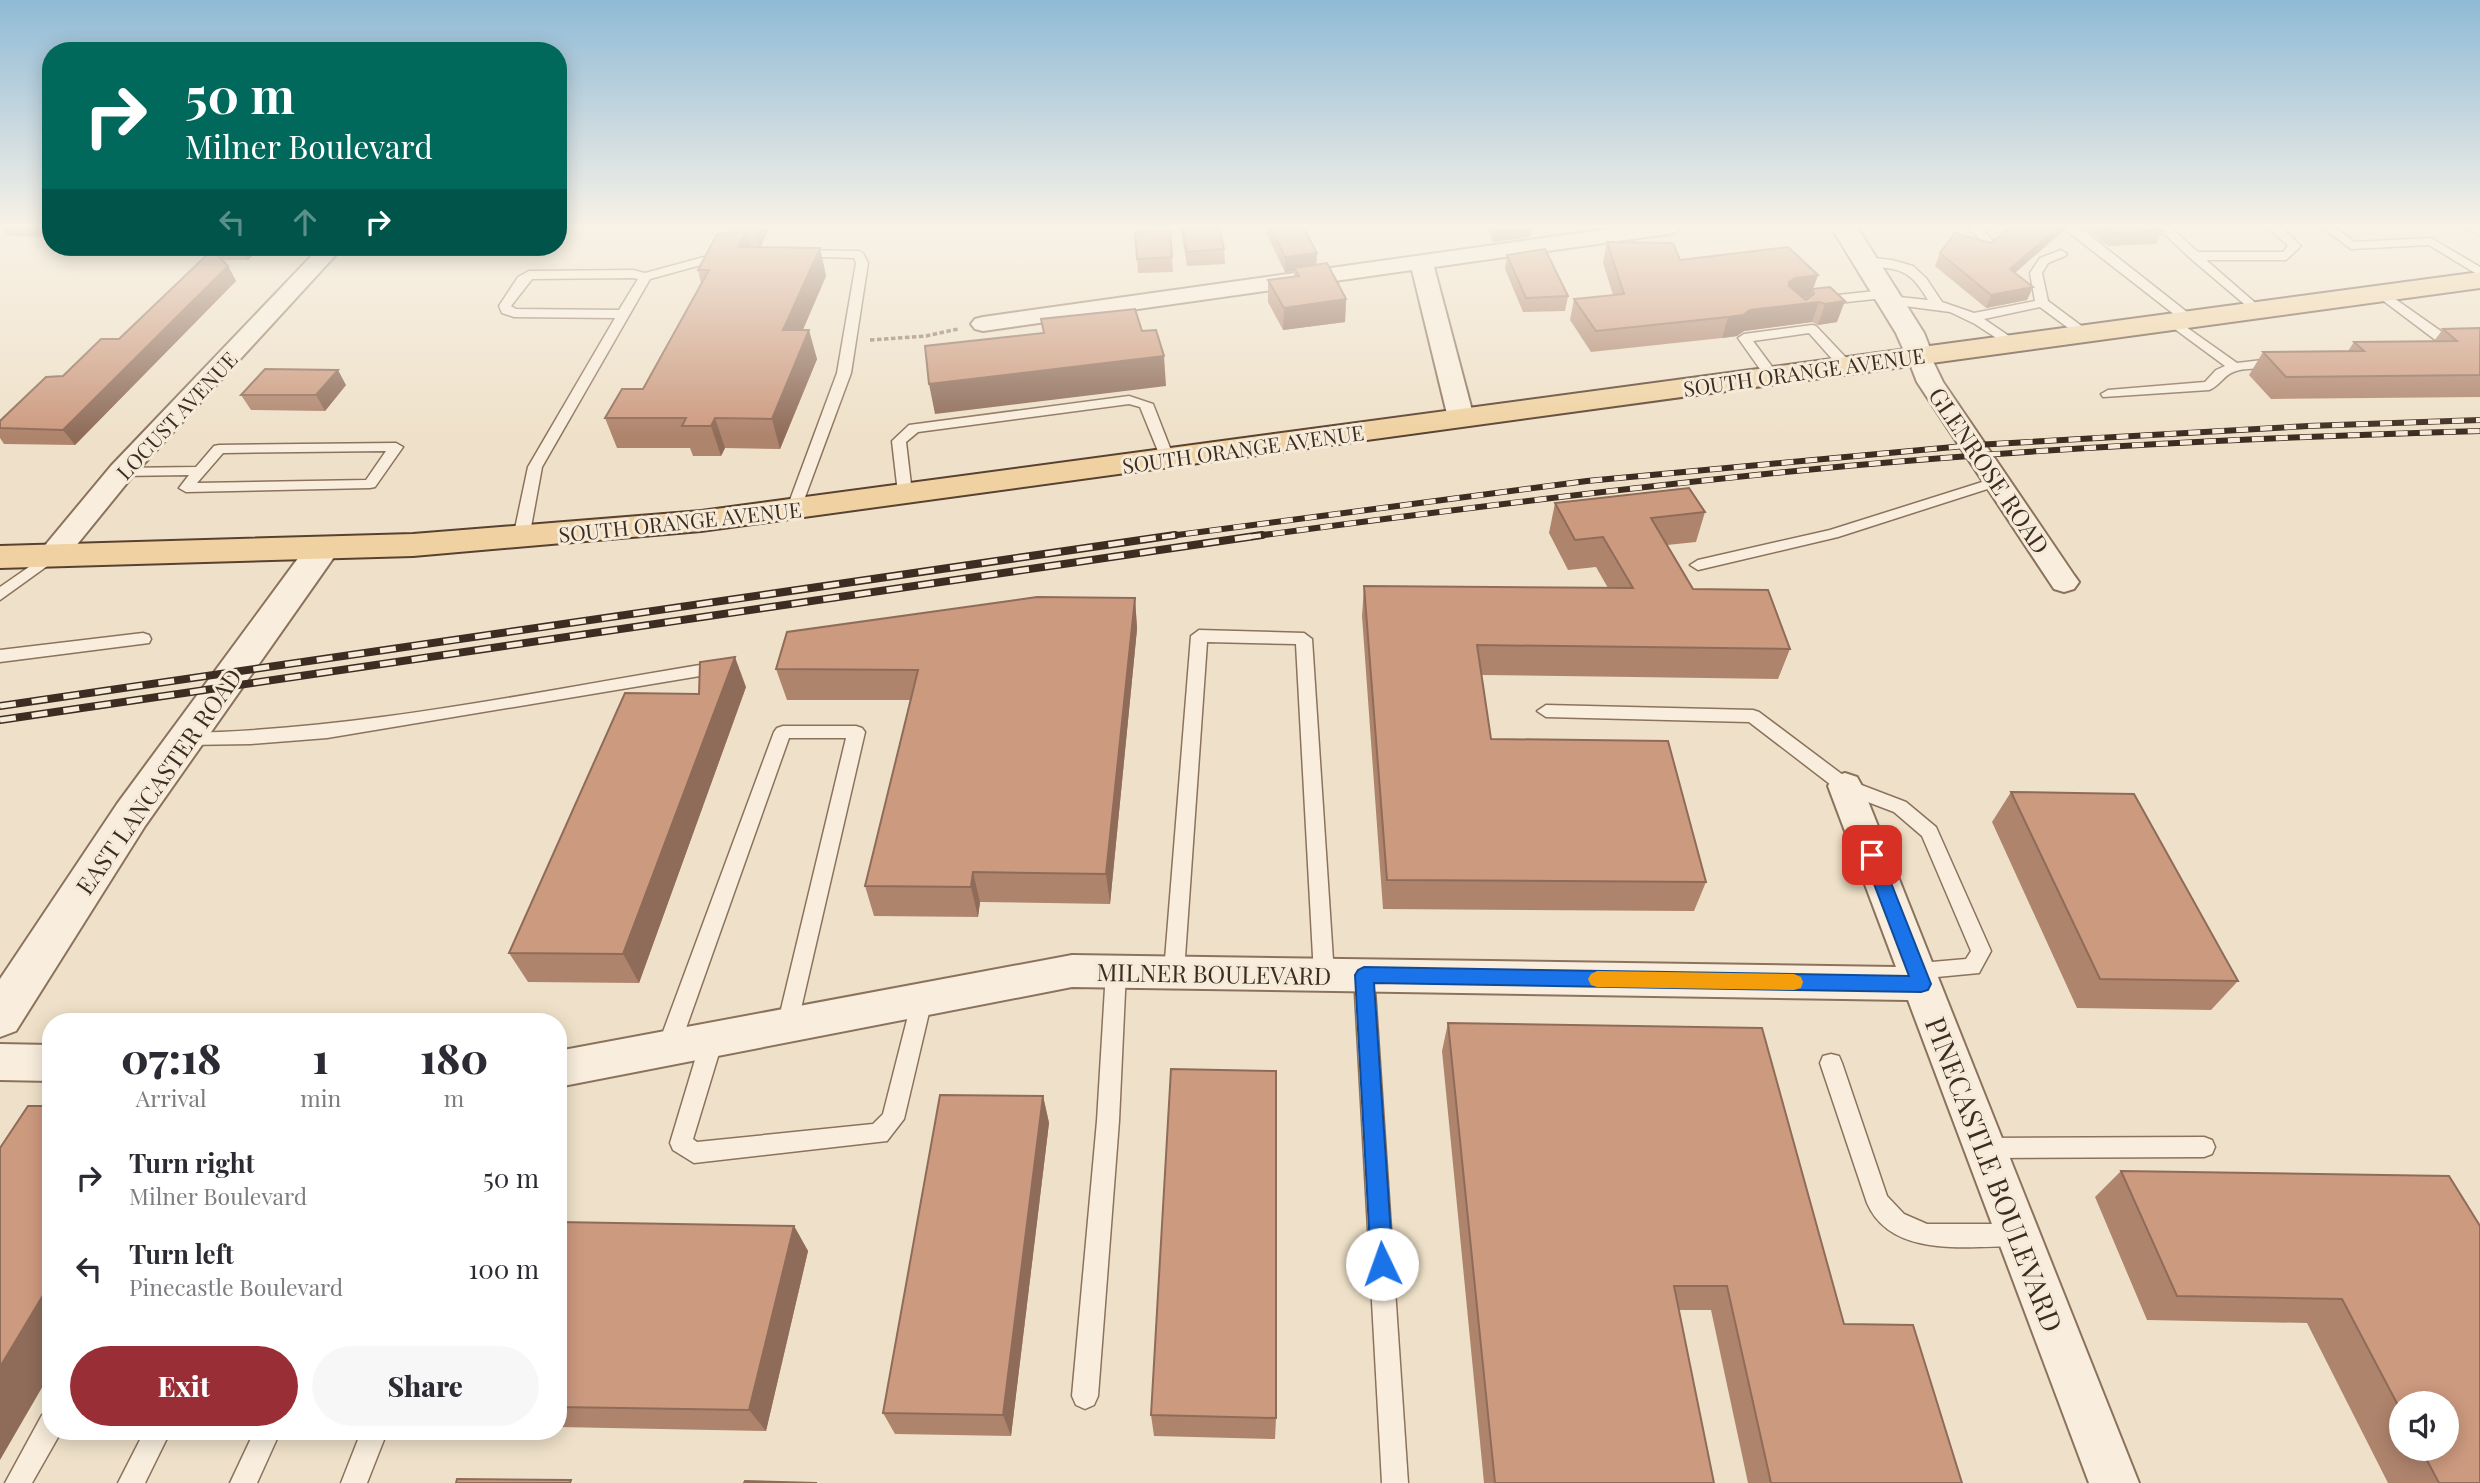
<!DOCTYPE html>
<html lang="en">
<head>
<meta charset="utf-8">
<style>
  :root { --surface:#fff; --page:#f7f7f7; --text:#2b2b33; --muted:#7c7c81; --accent:#9a2e36 }
  body { margin:0; font-family:"Playfair Display",serif; background:var(--page); color:var(--text); height:100vh; display:flex; flex-direction:column; font-size:26px; white-space:nowrap }
  * { box-sizing:border-box; margin:0 }
  p { font-size:23px; color:var(--muted) }
  .icon { flex:none; width:38px; height:38px; fill:none; stroke:currentColor; stroke-width:2; stroke-linecap:round; stroke-linejoin:round }
  .map { position:relative; flex:1; overflow:hidden }
  .side { position:absolute; left:42px; top:1013px; width:525px; height:427px; display:flex; flex-direction:column; background:var(--surface); border-radius:28px; box-shadow:0 4px 18px #0003 }
  .side>* { flex:none }
  .top-card { position:absolute; left:42px; top:42px; width:525px; height:214px; border-radius:28px; box-shadow:0 4px 18px #0003; background:#00695c; color:#fff; overflow:hidden }
  .controls { position:absolute; left:2389px; top:1391px; display:grid; gap:14px }
  .controls a { display:grid; place-items:center; width:70px; height:70px; border-radius:50%; background:var(--surface); box-shadow:0 4px 18px #0003; font-size:35px }
  .pin { position:absolute; display:grid; place-items:center; width:60px; height:60px; color:#fff; margin:-30px; border-radius:14px; box-shadow:0 4px 10px #0006 }
  .me { position:absolute; width:77px; margin:-38px; rotate:357deg; stroke-linejoin:round; filter:drop-shadow(0 0 5px #0008) }
  .turn { display:flex; align-items:center; gap:24px; height:147px; padding:0 28px; font-size:32px }
  .turn .icon { width:91px; height:91px; stroke-width:2.5 }
  .turn b { display:block; font-size:49px; line-height:60px }
  .lanes { display:flex; align-items:center; height:66px; padding:0 28px; background:#0003; justify-content:center; gap:35px; direction:ltr }
  .lanes .off { opacity:.35 }
  .eta { display:flex; justify-content:space-evenly; align-items:center; height:119px; text-align:center }
  .eta b { font-size:42px; font-weight:800; line-height:49px }
  .primary-button { display:flex; gap:14px; margin-top:auto; padding:14px 28px }
  .primary-button a { flex:1; height:80px; border-radius:42px; background:var(--accent); color:#fff; font-size:28px; font-weight:800; line-height:80px; text-align:center }
  .primary-button a+a { background:var(--page); color:var(--text) }
  ul { padding:0; list-style:none }
  li { display:flex; align-items:center; gap:21px; height:91px; padding:0 28px }
  li div { flex:1 }
  li b { display:block; font-size:26px }
  li em { font-style:normal }
  .map>svg:first-child { display:block }
  .lines { fill:none; stroke-linecap:round; stroke-linejoin:round }
  .service-casing { stroke:#8b725d; stroke-width:3 }
  .minor-casing { stroke:#8b725d; stroke-width:4 }
  .tertiary-casing { stroke:#8b725d; stroke-width:4 }
  .primary-casing { stroke:#594131; stroke-width:4 }
  .path { stroke:#8b725d; stroke-width:3.5; stroke-dasharray:4.5 2.5; stroke-linecap:butt }
  .service { fill:#f9eedd; fill-rule:evenodd }
  .minor { fill:#f9eedd; fill-rule:evenodd }
  .tertiary { fill:#f9eedd; fill-rule:evenodd }
  .primary { fill:#f0d2a2; fill-rule:evenodd }
  .rail-far1-casing { stroke:#3c2c21; stroke-width:6 }
  .rail-casing { stroke:#3c2c21; stroke-width:8 }
  .rail-far1 { stroke:#f6ebd9; stroke-width:4.5; stroke-dasharray:12; stroke-linecap:butt }
  .rail { stroke:#f6ebd9; stroke-width:5; stroke-dasharray:16; stroke-linecap:butt }
  .wall { fill:#af846d; fill-rule:evenodd }
  .shaded-wall { fill:#8f6c59 }
  .building { fill:#cc9a7f; stroke:#8f6c59; stroke-width:2 }
  .route { fill:#1a73e8; stroke:#114b97; stroke-width:2 }
  .slow { fill:#f59e0b }
  .labels { text-anchor:middle; dominant-baseline:central; stroke-width:6; stroke-linejoin:round; paint-order:stroke }
  .far-street-label { font-size:21px; fill:#3c2c21; stroke:#f6ebd9 }
  .street-label { font-size:24px; fill:#3c2c21; stroke:#f6ebd9 }
  .near-street-label { font-size:28px; fill:#3c2c21; stroke:#f6ebd9 }
</style>
</head>
<body>
<div class="map">
<svg width="2480" height="1483" viewBox="0 0 2480 1483">
  <rect width="100%" height="100%" fill="#efe1c9"/>
  <g class="lines">
    <g class="service-casing">
      <g id="service">
        <polygon points="1968,227 1980,227 1993,241 1983,243"/>
        <polygon points="2062,227 2083,230 2192,316 2192,322 2184,322"/>
        <polygon points="2157,227 2170,227 2198,252 2283,252 2288,246 2268,227 2281,227 2301,246 2286,260 2206,260 2260,307 2262,310 2256,314 2190,258"/>
        <polygon points="2322,227 2335,227 2354,242 2431,238 2480,267 2480,276 2429,245 2351,249"/>
        <polygon points="2466,227 2480,227 2480,235"/>
        <polygon points="800,250 859,251 863,253 868,263 851,373 801,508 794,513 787,508 837,373 856,263 854,258 796,256 794,254"/>
        <path d="M2061,250L2067,254L2065,256L2048,263L2042,273L2048,301L2087,330V336H2079L2040,307L1984,319L2015,340L2016,343L2010,347L1975,324L1950,312L1889,304L1885,303L1884,298L1819,305L1813,301L1819,297L1885,290L1889,291V296L1928,300C1907,264 1897,271 1861,264V258L1865,257L1892,260L1913,266L1926,278L1942,302L1974,313L2035,301L2030,273L2040,258Z"/>
        <path d="M726,251L732,255L730,257L650,279L542,467L529,538L526,541H516L513,538L528,467L615,318L514,317L502,313L499,306L518,277L529,271L633,270L645,273ZM633,278L638,279L619,310L516,309L511,306L532,279Z"/>
        <polygon points="2381,289 2452,339 2452,345 2442,345 2377,296 2375,293"/>
        <path d="M2172,317L2237,363L2279,358L2286,362C2273,372 2251,366 2236,371C2224,374 2220,386 2209,390L2103,397L2101,394L2108,390L2205,382L2216,370L2225,366L2168,324V318Z"/>
        <polygon points="1812,325 1816,326 1851,363 1851,369 1841,369 1809,333 1753,341 1779,376 1777,379 1767,379 1738,338 1744,334"/>
        <polygon points="1129,396 1153,404 1174,458 1172,461 1162,461 1140,407 1129,404 918,432 906,442 912,493 905,497 898,493 892,441 909,425"/>
        <path d="M396,443L403,447L375,487L370,488L186,492L179,488L189,475L121,476L114,472L121,468L196,467L214,446L219,445ZM386,451L366,480L197,483L223,453Z"/>
        <polygon points="1998,477 2005,481 2003,484 1838,537 1698,570 1690,565 1698,560 1830,530"/>
        <polygon points="52,551 60,556 57,559 0,600 0,587"/>
        <polygon points="1199,630 1304,633 1312,639 1334,975 1331,981 1324,984 1317,981 1314,975 1296,644 1207,642 1184,972 1181,978 1174,981 1167,978 1164,972 1191,636"/>
        <polygon points="143,633 149,635 151,639 149,643 0,662 0,650"/>
        <path d="M700,665L706,667L708,671L706,675L327,738L251,744L185,745L179,744L176,739L179,734L185,733C358,730 529,693 700,665Z"/>
        <polygon points="1546,705 1753,710 1759,712 1851,781 1906,802 1936,827 1991,951 1979,973 1916,979 1909,976 1906,970 1909,964 1966,959 1971,951 1922,836 1894,812 1839,791 1749,722 1546,717 1537,711"/>
        <polygon points="783,726 856,726 862,728 865,732 797,1026 794,1032 787,1035 780,1032 777,1026 846,738 789,738 679,1048 675,1055 668,1057 661,1055 657,1048 774,732 777,728"/>
        <polygon points="1116,962 1123,965 1126,971 1119,1121 1098,1396 1094,1405 1085,1409 1076,1405 1072,1396 1097,1121 1106,971 1109,965"/>
        <polygon points="1364,966 1371,969 1374,975 1408,1483 1382,1483 1354,975 1357,969"/>
        <polygon points="922,991 929,994 932,1000 904,1119 887,1141 694,1163 673,1150 670,1143 701,1040 705,1033 712,1031 719,1033 723,1040 693,1139 697,1142 873,1124 883,1114 912,1000 915,994"/>
        <path d="M1831,1054L1839,1056L1842,1063L1887,1196L1904,1214L1927,1224H2018L2026,1227L2030,1235L2026,1243L2018,1246C1969,1246 1891,1259 1867,1203L1820,1063L1823,1056Z"/>
        <polygon points="2204,1137 2212,1140 2215,1147 2212,1154 2204,1157 1985,1158 1977,1155 1974,1148 1977,1141 1985,1138"/>
        <polygon points="51,1411 51,1432 61,1432 32,1483 5,1483 42,1415"/>
        <polygon points="144,1432 170,1432 145,1483 118,1483"/>
        <polygon points="254,1432 280,1432 257,1483 230,1483"/>
        <polygon points="361,1432 387,1432 367,1483 341,1483"/>
      </g>
    </g>
    <g class="minor-casing">
      <g id="minor">
        <polygon points="1622,227 1679,227 1676,232 1668,234 1434,267 1474,418 1470,424 1461,426 1452,424 1448,418 1412,270 983,331 975,329 971,324 975,319 983,317"/>
        <polygon points="320,247 343,247 131,478 62,563 52,565 42,563 37,556 42,549 111,466"/>
        <polygon points="1919,349 1928,351 1943,382 2074,575 2079,582 2074,589 2064,592 2054,589 1917,382 1907,356 1910,351"/>
        <polygon points="1845,773 1857,777 1862,786 2139,1483 2089,1483 1908,1000 1072,987 558,1087 558,1051 1072,955 1896,967 1828,786 1833,777"/>
        <polygon points="0,1044 51,1045 51,1081 0,1080"/>
      </g>
    </g>
    <g class="tertiary-casing">
      <g id="tertiary">
        <polygon points="1831,227 1857,227 1924,333 1933,356 1929,362 1919,365 1909,362 1896,333"/>
        <polygon points="322,539 334,542 339,550 145,826 16,1031 0,1037 0,979 117,804 310,542"/>
      </g>
    </g>
    <g class="primary-casing">
      <polygon id="primary" points="2480,272 2480,288 701,531 413,556 0,568 0,546 413,534 701,511"/>
    </g>
    <polyline class="path" points="870,340 926,336 958,329"/>
    <use href="#service" class="service"/>
    <use href="#minor" class="minor"/>
    <use href="#tertiary" class="tertiary"/>
    <use href="#primary" class="primary"/>
    <g class="rail-far1-casing">
      <g id="rail-far1">
        <polyline points="1162,537 1587,481 1975,445 2308,426 2480,420"/>
        <path d="M1249,537C1448,510 1647,485 1847,466C2058,447 2269,437 2480,431"/>
      </g>
    </g>
    <g class="rail-casing">
      <g id="rail">
        <polyline points="0,706 1175,535"/>
        <polyline points="0,720 1262,535"/>
      </g>
    </g>
    <use href="#rail-far1" class="rail-far1"/>
    <use href="#rail" class="rail"/>
  </g>
  <g class="wall">
    <polygon points="1,227 51,227 51,237 8,236"/>
    <polygon points="732,227 770,227 760,247 820,248 826,276 803,330 817,359 780,449 725,448 721,456 693,456 690,448 617,448 605,418 643,389 701,283 698,270 729,234"/>
    <polygon points="1181,227 1219,227 1224,249 1225,264 1187,266 1182,236"/>
    <polygon points="1267,227 1303,227 1317,253 1316,265 1346,299 1345,322 1283,330 1268,302 1268,280 1294,277 1294,271 1285,272 1267,235"/>
    <polygon points="1487,227 1532,227 1530,237 1493,242"/>
    <polygon points="2011,227 2065,227 2063,231 2015,273 2033,287 2027,300 1986,308 1935,266 1940,253 1991,243"/>
    <polygon points="2083,227 2158,227 2163,231 2156,244 2108,246"/>
    <polygon points="1135,232 1172,257 1173,272 1138,273"/>
    <polygon points="1607,242 1680,260 1818,275 1813,289 1830,287 1837,322 1818,325 1812,322 1744,331 1737,336 1722,338 1591,352 1570,320 1574,299 1613,295 1603,263"/>
    <polygon points="203,247 261,247 248,260 222,260 228,266 236,281 75,445 4,444 0,438 0,421 63,376 119,339 208,254"/>
    <polygon points="1507,255 1568,296 1565,311 1523,312 1505,269"/>
    <polygon points="2480,328 2480,397 2271,399 2249,375 2263,352 2348,351 2354,342 2434,341 2443,329"/>
    <polygon points="346,385 325,411 251,410 241,395"/>
    <polygon points="1555,503 1705,512 1696,542 1667,545 1693,589 1790,649 1778,679 1481,675 1491,739 1706,882 1694,911 1383,909 1362,616 1364,586 1608,588 1596,567 1568,570 1549,533"/>
    <polygon points="1135,598 1137,629 1110,904 980,902 978,917 874,916 865,886 910,700 787,700 776,669"/>
    <polygon points="746,687 639,983 528,982 509,953 699,694"/>
    <polygon points="2011,792 2238,981 2211,1010 2077,1008 1992,822"/>
    <polygon points="1448,1023 1844,1324 1962,1483 1748,1483 1711,1310 1679,1310 1714,1483 1484,1483 1442,1051"/>
    <polygon points="1043,1096 1049,1123 1011,1436 895,1434 883,1413"/>
    <path d="M2121,1171L2480,1226V1483H2388L2307,1323L2147,1320L2095,1197ZM2401,1404L2446,1449H2401Z"/>
    <polygon points="558,1222 794,1226 808,1251 766,1431 558,1427"/>
    <polygon points="1151,1415 1276,1418 1275,1439 1154,1436"/>
  </g>
  <g class="shaded-wall">
    <polygon points="759,227 770,227 760,248 756,233"/>
    <polygon points="1495,227 1532,227 1530,237 1493,242"/>
    <polygon points="2059,227 2065,227 2063,231 2004,282 2010,269"/>
    <polygon points="746,232 754,261 738,247"/>
    <polygon points="240,247 261,247 248,260"/>
    <polygon points="820,248 826,276 790,359 783,330"/>
    <polygon points="1317,253 1316,267 1294,268 1294,271 1285,272 1285,257"/>
    <polygon points="228,266 236,281 75,445 63,430"/>
    <polygon points="1818,275 1810,296 1789,299 1789,282 1795,278"/>
    <polygon points="2033,287 2027,300 1986,308 1991,295"/>
    <polygon points="1346,299 1345,322 1283,330 1284,308"/>
    <polygon points="1845,301 1837,322 1818,325 1825,304"/>
    <polygon points="1819,302 1812,322 1744,331 1737,336 1722,338 1728,317 1750,310"/>
    <polygon points="809,330 817,359 780,449 772,419"/>
    <polygon points="1164,356 1166,386 935,414 929,384"/>
    <polygon points="338,370 346,385 325,411 316,395"/>
    <polygon points="715,418 725,448 721,456 711,426"/>
    <polygon points="1135,598 1137,629 1110,904 1106,874"/>
    <polygon points="735,657 746,687 639,983 623,954"/>
    <polygon points="973,872 980,902 978,917 971,887"/>
    <polygon points="1043,1096 1049,1123 1011,1436 1003,1415"/>
    <polygon points="794,1226 808,1251 766,1431 749,1410"/>
    <polygon points="51,1282 51,1372 0,1460 0,1367"/>
  </g>
  <g class="building">
    <polygon points="732,227 759,227 756,233 729,233"/>
    <polygon points="1182,227 1219,227 1224,249 1187,252"/>
    <polygon points="1270,227 1303,227 1317,253 1285,257"/>
    <polygon points="2011,227 2059,227 2010,269 2033,287 1991,295 1940,253 1955,233 1991,243"/>
    <polygon points="2105,227 2158,227 2163,231 2114,233"/>
    <polygon points="1170,231 1172,257 1137,259 1135,232"/>
    <polygon points="746,232 738,247 820,248 783,330 809,330 772,419 715,418 711,426 682,426 686,418 605,418 622,389 643,389 709,270 698,270 717,234"/>
    <polygon points="1607,242 1673,243 1680,260 1788,247 1818,275 1795,278 1789,282 1789,286 1806,300 1814,294 1812,289 1830,287 1845,301 1825,304 1819,302 1750,310 1743,315 1728,317 1596,331 1574,299 1624,294"/>
    <polygon points="1545,249 1568,296 1526,298 1507,255"/>
    <polygon points="212,250 228,266 63,430 0,428 0,421 46,377 63,376 101,339 119,339"/>
    <polygon points="1327,263 1346,299 1284,308 1268,280 1299,276 1294,268"/>
    <polygon points="1135,309 1142,331 1156,330 1164,356 929,384 925,346 1044,333 1041,319"/>
    <polygon points="2480,328 2480,375 2286,377 2263,352 2364,351 2354,342 2457,341 2443,329"/>
    <polygon points="265,369 338,370 316,395 241,395"/>
    <polygon points="1689,488 1705,512 1651,518 1693,589 1768,590 1790,649 1477,645 1491,739 1668,741 1706,882 1387,880 1364,586 1633,588 1603,537 1575,540 1555,503"/>
    <polygon points="1037,597 1135,598 1106,874 973,872 971,887 865,886 918,670 776,669 787,632"/>
    <polygon points="735,657 623,954 509,953 625,693 699,694 700,662"/>
    <polygon points="2011,792 2134,794 2238,981 2100,979"/>
    <polygon points="1448,1023 1762,1028 1844,1324 1913,1325 1962,1483 1771,1483 1727,1286 1674,1286 1714,1483 1495,1483"/>
    <polygon points="1171,1069 1276,1071 1276,1418 1151,1415"/>
    <polygon points="940,1095 1043,1096 1003,1415 883,1413"/>
    <polygon points="28,1106 51,1106 51,1282 0,1367 0,1148"/>
    <polygon points="2121,1171 2449,1176 2480,1226 2480,1483 2439,1483 2421,1449 2446,1449 2446,1404 2401,1404 2401,1411 2342,1299 2177,1296"/>
    <polygon points="558,1222 794,1226 749,1410 558,1407"/>
    <polygon points="457,1479 571,1480 570,1483 456,1483"/>
    <polygon points="745,1481 817,1483 744,1483"/>
  </g>
  <linearGradient id="sky" x2="0" y2="1"><stop stop-color="#8fbad6"/><stop offset="0.52" stop-color="#f8f2e7"/><stop offset="1" stop-color="#f8f2e7" stop-opacity="0"/></linearGradient>
  <rect width="2480" height="435" fill="url(#sky)"/>
  <polygon class="route" points="1872,848 1878,850 1880,855 1931,984 1928,990 1921,992 1374,983 1393,1264 1390,1271 1382,1274 1375,1271 1371,1264 1355,975 1358,970 1364,967 1909,976 1863,855 1866,850"/>
  <polygon class="slow" points="1597,971 1794,974 1801,977 1803,982 1801,988 1794,990 1597,987 1591,985 1588,979 1591,974"/>
  <g class="labels">
    <g class="far-street-label">
      <text transform="translate(1804 371) rotate(-8)">SOUTH ORANGE AVENUE</text>
      <text transform="translate(176 415) rotate(-47)">LOCUST AVENUE</text>
      <text transform="translate(1243 448) rotate(-8)">SOUTH ORANGE AVENUE</text>
      <text transform="translate(680 521) rotate(-6)">SOUTH ORANGE AVENUE</text>
    </g>
    <g class="street-label">
      <text transform="translate(1990 470) rotate(56)">GLENROSE ROAD</text>
      <text transform="translate(158 781) rotate(-55)">EAST LANCASTER ROAD</text>
      <text transform="translate(1214 973) rotate(1)">MILNER BOULEVARD</text>
    </g>
    <g class="near-street-label">
      <text transform="translate(1995 1174) rotate(69)">PINECASTLE BOULEVARD</text>
    </g>
  </g>
</svg>
<div class="controls">
<a><svg class="icon" aria-label="sound" viewBox="0 0 24 24"><path d="M4 9h4l5-4v14l-5-4H4zM17 9q2 3 0 6"/></svg></a>
</div>
<div class="pin" style="left:1872px;top:855px;background:#d93025"><svg class="icon" aria-label="arrive" viewBox="0 0 24 24"><path d="M6 21V4h12l-3 4 3 4H6"/></svg></div>
<svg class="me" style="left:1382px;top:1264px" viewBox="-20 -20 40 40"><circle r="19" fill="#fff"/><path d="M0-13L10 11 0 6-10 11z" fill="#1a73e8"/></svg>
<div class="top-card">
<div class="turn"><svg class="icon" aria-label="right" viewBox="0 0 24 24"><path d="M7 20v-9h11M14 6l5 5-5 5"/></svg><div><b>50 m</b>Milner Boulevard</div></div>
<div class="lanes"><svg class="icon off" aria-label="left" viewBox="0 0 24 24"><path d="M17 20v-9H6M10 6l-5 5 5 5"/></svg><svg class="icon off" aria-label="ahead" viewBox="0 0 24 24"><path d="M12 20V5M6 11l6-6 6 6"/></svg><svg class="icon" aria-label="right" viewBox="0 0 24 24"><path d="M7 20v-9h11M14 6l5 5-5 5"/></svg></div>
</div>
<section class="side">
<div class="eta">
<div><b>07:18</b><p>Arrival</p></div>
<div><b>1</b><p>min</p></div>
<div><b>180</b><p>m</p></div>
</div>
<ul>
<li><svg class="icon" aria-label="right" viewBox="0 0 24 24"><path d="M7 20v-9h11M14 6l5 5-5 5"/></svg><div><b>Turn right</b><p>Milner Boulevard</p></div><em>50 m</em></li>
<li><svg class="icon" aria-label="left" viewBox="0 0 24 24"><path d="M17 20v-9H6M10 6l-5 5 5 5"/></svg><div><b>Turn left</b><p>Pinecastle Boulevard</p></div><em>100 m</em></li>
</ul>
<div class="primary-button"><a>Exit</a><a>Share</a></div>
</section>
</div>
</body>
</html>
